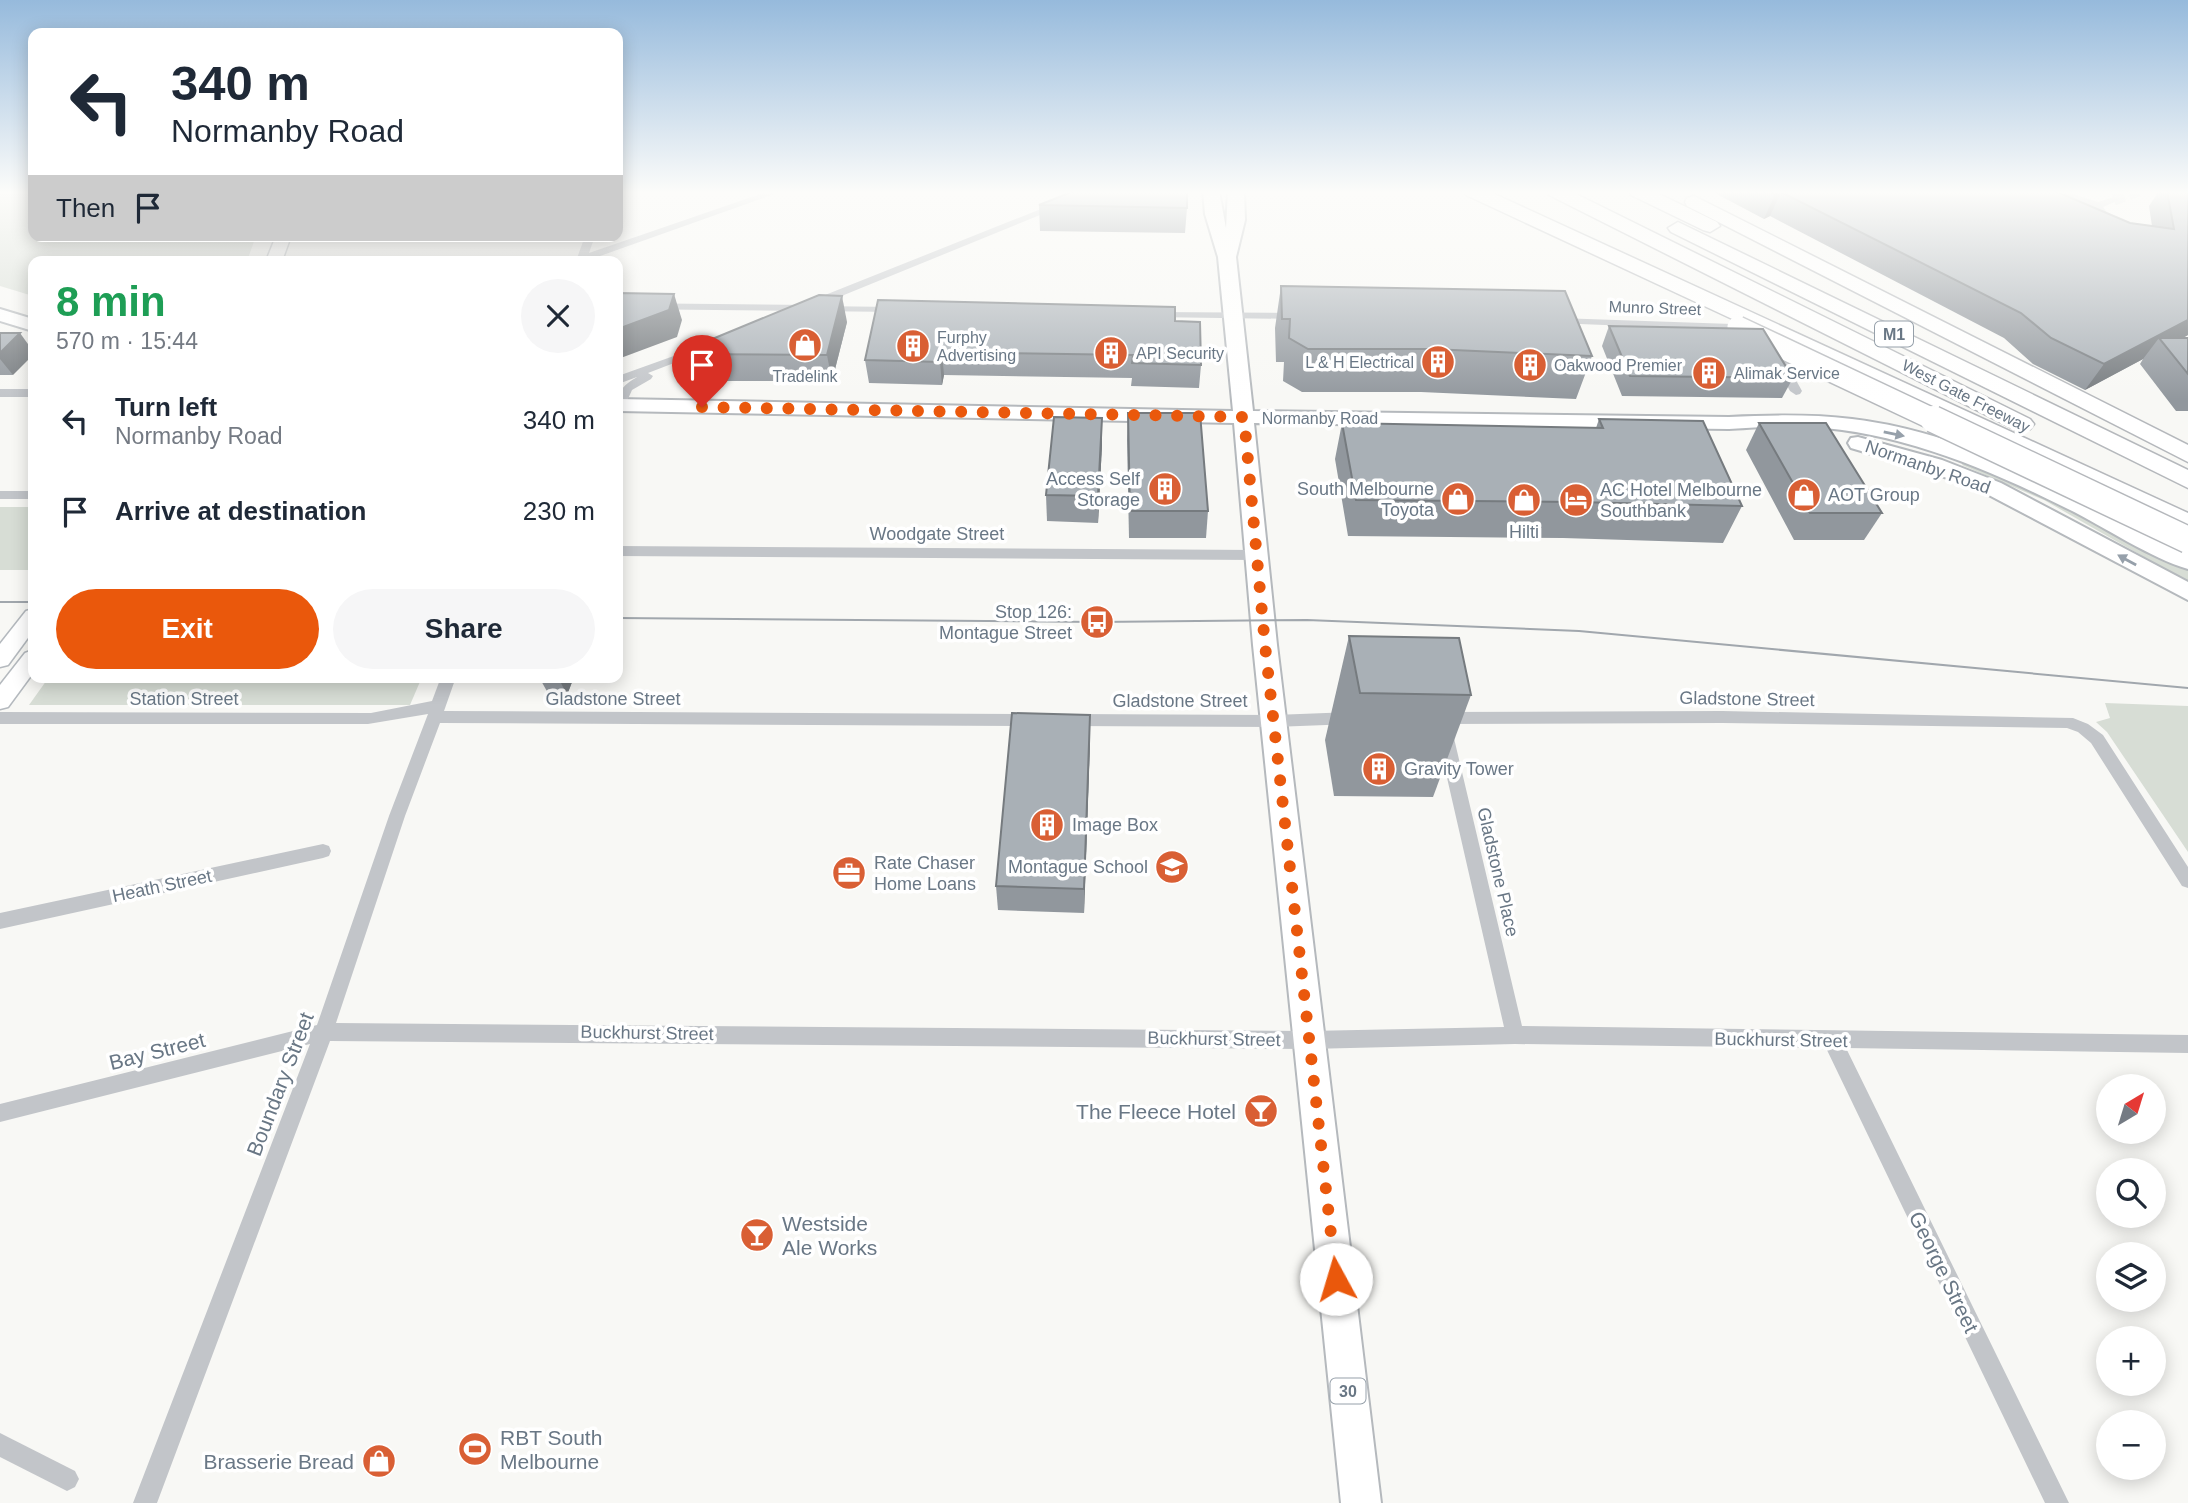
<!DOCTYPE html>
<html lang="en">
<head>
<meta charset="utf-8">
<style>
  :root { --surface:#fff; --page:#f6f6f7; --text:#1f2937; --muted:#747a83; --accent:#ea580c }
  body { margin:0; font-family:Arial,sans-serif; background:var(--page); color:var(--text); height:100vh; display:flex; flex-direction:column; font-size:26px; white-space:nowrap }
  * { box-sizing:border-box; margin:0 }
  p { font-size:23px; color:var(--muted) }
  .icon { flex:none; width:38px; height:38px; fill:none; stroke:currentColor; stroke-width:2; stroke-linecap:round; stroke-linejoin:round }
  .map { position:relative; flex:1; overflow:hidden }
  .panel { position:absolute; left:28px; top:256px; width:595px; height:427px; display:flex; flex-direction:column; background:var(--surface); border-radius:14px; box-shadow:0 4px 18px #0003 }
  .panel>* { flex:none }
  .guide { position:absolute; left:28px; top:28px; width:595px; height:214px; border-radius:14px; box-shadow:0 4px 18px #0003; background:#fff; color:var(--text); overflow:hidden }
  .needle { width:46px; rotate:38deg }
  .fabs { position:absolute; left:2096px; top:1074px; display:grid; gap:14px }
  .fabs a { display:grid; place-items:center; width:70px; height:70px; border-radius:50%; background:var(--surface); box-shadow:0 4px 18px #0003; font-size:35px }
  .pin { position:absolute; display:grid; place-items:center; width:60px; height:60px; color:#fff; margin:-72px -30px; border-radius:50% 50% 50% 0; rotate:-45deg; box-shadow:0 0 7px #0007 }
  .pin .icon { rotate:45deg }
  .me { position:absolute; width:77px; margin:-38px; rotate:354deg; stroke-linejoin:round; filter:drop-shadow(0 0 5px #0008) }
  .turn { display:flex; align-items:center; gap:24px; height:147px; padding:0 28px; font-size:32px }
  .turn .icon { width:91px; height:91px; stroke-width:2.5 }
  .turn b { display:block; font-size:49px; line-height:60px }
  .then { display:flex; align-items:center; height:66px; padding:0 28px; background:#0003; gap:14px; font-size:26px }
  .round { display:grid; place-items:center; flex:none; width:74px; height:74px; border-radius:37px; background:var(--page) }
  .overview { display:flex; align-items:center; justify-content:space-between; height:119px; padding:0 28px }
  h1 { font-size:42px; font-weight:800; line-height:52px; color:#1e9e55 }
  .primary-button { display:flex; gap:14px; margin-top:auto; padding:14px 28px }
  .primary-button a { flex:1; height:80px; border-radius:42px; background:var(--accent); color:#fff; font-size:28px; font-weight:800; line-height:80px; text-align:center }
  .primary-button a+a { background:var(--page); color:var(--text) }
  ul { padding:0; list-style:none }
  li { display:flex; align-items:center; gap:21px; height:91px; padding:0 28px }
  li div { flex:1 }
  li b { display:block; font-size:26px }
  li em { font-style:normal }
  .map>svg:first-child { display:block }
  .green { fill:#d7ddd5 }
  .lines { fill:none; stroke-linecap:round; stroke-linejoin:round }
  .street-tunnel { stroke:#cdd1d3; stroke-width:11; stroke-dasharray:11 5; stroke-linecap:butt }
  .secondary-casing { stroke:#b4b9be; stroke-width:3 }
  .primary-casing { stroke:#b5b9bd; stroke-width:4 }
  .highway-casing { stroke:#b5b8bc; stroke-width:3 }
  .street { fill:#c2c5c9; fill-rule:evenodd }
  .secondary { fill:#fff; fill-rule:evenodd }
  .primary { fill:#fff; fill-rule:evenodd }
  .highway { fill:#fff; fill-rule:evenodd }
  .tram { stroke:#a1a7ad; stroke-width:2 }
  .highway-bridge-far1-casing { stroke:#b5b8bc; stroke-width:24; stroke-linecap:butt }
  .highway-bridge-casing { stroke:#b5b8bc; stroke-width:29; stroke-linecap:butt }
  .highway-bridge-far1 { stroke:#fff; stroke-width:21 }
  .highway-bridge { stroke:#fff; stroke-width:26 }
  .wall { fill:#91979d }
  .shaded-wall { fill:#767b7f }
  .building { fill:#a9b0b6; stroke:#767b7f; stroke-width:2 }
  .oneway { fill:#96a0aa }
  .route { stroke:#ea580c; stroke-width:12; stroke-dasharray:0 21.6 }
  .labels { text-anchor:middle; dominant-baseline:central; stroke-width:7; stroke-linejoin:round; paint-order:stroke }
  .far-street-label { font-size:16px; fill:#697785; stroke:#fff }
  .shield { fill:#fff; stroke:#96a0aa; stroke-width:2 }
  .shield-label { font-size:16px; font-weight:bold; fill:#697785 }
  .far-poi-label { font-size:16px; fill:#697785; stroke:#fff; text-anchor:start }
  .street-label { font-size:18px; fill:#697785; stroke:#fff }
  .poi-label { font-size:18px; fill:#697785; stroke:#fff; text-anchor:start }
  .near-street-label { font-size:21px; fill:#697785; stroke:#fff }
  .near-poi-label { font-size:21px; fill:#697785; stroke:#fff; text-anchor:end }
</style>
</head>
<body>
<div class="map">
<svg width="2188" height="1503" viewBox="0 0 2188 1503">
  <rect width="100%" height="100%" fill="#f8f8f5"/>
  <g class="green">
    <polygon points="0,191 33,191 33,236 256,236 247,261 33,261 33,296 0,286"/>
    <polygon points="1965,459 2188,565 2188,582 2044,500 1962,465"/>
    <rect x="0" y="507" width="33" height="63"/>
    <polygon points="49,677 422,677 410,705 29,705"/>
    <polygon points="2105,703 2188,706 2188,852 2107,732 2096,722 2110,718"/>
  </g>
  <g class="lines">
    <polyline class="street-tunnel" points="2114,200 2138,191"/>
    <g class="secondary-casing">
      <g id="secondary">
        <polygon points="276,236 291,236 282,261 266,261"/>
        <polygon points="33,609 33,631 8,665 0,667 0,644 26,611"/>
        <polygon points="33,650 33,673 8,707 0,709 0,685 25,653"/>
      </g>
    </g>
    <g class="primary-casing">
      <g id="primary">
        <path d="M1203,191H1219L1226,228L1228,191H1244L1245,220L1236,257L1253,411L1729,417C1770,415 1810,414 1852,419C1971,433 2082,498 2188,551V569C2152,559 2103,526 2068,509C1982,466 1891,428 1793,426C1772,426 1750,428 1729,429L1254,423L1277,645L1381,1503H1341L1253,645L1234,423L618,411V399L1233,411L1218,257L1205,214Z"/>
        <polygon points="0,309 33,319 33,331 0,321"/>
        <polygon points="1858,437 1942,460 2001,483 2188,582 2188,600 1985,493 1926,470 1851,448 1848,443 1851,438"/>
      </g>
    </g>
    <g class="highway-casing">
      <g id="highway">
        <polygon points="1464,191 1488,191 2188,513 2188,531 1466,195"/>
        <polygon points="1547,191 1570,191 2030,419 2034,424 2030,429 2014,429 1549,195"/>
        <polygon points="1629,191 1653,191 1717,222 1720,226 1710,232 1703,230 1631,195"/>
        <polygon points="1694,196 2188,445 2188,462 1687,206 1685,202 1687,198"/>
        <polygon points="1678,222 2188,470 2188,488 1671,232 1668,228"/>
      </g>
    </g>
    <g class="street">
      <polygon points="769,191 783,191 586,261 576,261 585,236 595,236 589,253"/>
      <polygon points="1086,191 1099,191 817,306 895,307 899,308 899,312 618,309 618,303 811,305 810,301"/>
      <polygon points="2036,191 2067,192 2098,202 2114,197 2119,200 2103,207 2108,214 2102,223 2091,226 2086,223 2098,214 2081,202"/>
      <polygon points="1156,312 1298,313 1304,316 1298,319 1152,317 1150,315"/>
      <polygon points="1558,318 1732,324 1755,331 1749,334 1732,330 1554,323 1554,319"/>
      <path d="M696,348L700,349V353L648,373L653,376L651,379L632,390L624,408H618C618,391 622,386 637,377L618,384V376Z"/>
      <polygon points="1780,359 1786,362 1802,391 1800,394 1796,395 1790,391 1774,362"/>
      <rect x="0" y="389" width="33" height="8"/>
      <rect x="0" y="491" width="33" height="8"/>
      <polygon points="618,546 1256,550 1263,555 1256,560 618,556"/>
      <polygon points="441,677 456,677 444,711 1030,714 1038,720 1030,726 440,723 405,816 336,1023 1309,1031 1504,1027 1437,734 1445,728 1453,734 1522,1026 2188,1035 2188,1053 1846,1048 2069,1503 2045,1503 1826,1048 1515,1044 1309,1049 330,1041 157,1503 133,1503 310,1044 0,1122 0,1104 317,1025 389,816 428,714 368,724 0,724 0,712 371,713 432,701"/>
      <polygon points="1722,711 2073,718 2088,724 2103,735 2188,867 2188,888 2182,886 2091,743 2078,732 2067,728 1722,723 1440,724 1432,718 1440,712"/>
      <polygon points="1352,712 1360,718 1352,724 1274,727 1070,726 1062,720 1070,714 1274,715"/>
      <polygon points="323,844 329,846 331,851 329,856 323,858 0,929 0,913"/>
      <polygon points="0,1433 75,1471 79,1479 75,1487 67,1491 0,1457"/>
    </g>
    <use href="#secondary" class="secondary"/>
    <use href="#primary" class="primary"/>
    <use href="#highway" class="highway"/>
    <g class="tram">
      <polyline points="0,602 33,602"/>
      <polyline points="618,618 1097,622 1307,620 1579,631 2188,688"/>
    </g>
    <g class="highway-bridge-far1-casing">
      <polyline id="highway-bridge-far1" points="1738,327 1937,421"/>
    </g>
    <g class="highway-bridge-casing">
      <polyline id="highway-bridge" points="1933,419 2188,540"/>
    </g>
    <use href="#highway-bridge-far1" class="highway-bridge-far1"/>
    <use href="#highway-bridge" class="highway-bridge"/>
  </g>
  <g class="wall">
    <polygon points="1711,191 2055,191 2130,223 2152,226 2149,206 2159,191 2188,191 2188,335 2183,338 2188,338 2188,411 2176,411 2140,364 2143,359 2085,390 2033,364 2004,338 1770,216 1764,219"/>
    <polygon points="1039,205 1187,208 1185,233 1040,231"/>
    <polygon points="1281,286 1592,356 1576,399 1421,392 1302,392 1283,381 1284,362 1276,362 1275,328"/>
    <polygon points="1175,321 1201,365 1199,388 1131,386 1132,378 944,375 942,385 869,383 865,360"/>
    <polygon points="847,322 832,381 684,381 676,354"/>
    <polygon points="1609,326 1793,378 1782,398 1622,396 1602,346"/>
    <polygon points="0,333 13,375 0,375"/>
    <polygon points="1128,413 1208,511 1206,538 1129,538 1127,440"/>
    <polygon points="1102,418 1102,445 1098,523 1047,521 1046,495"/>
    <polygon points="1599,419 1742,506 1723,543 1563,538 1348,536 1335,459 1342,423 1596,428"/>
    <polygon points="1759,423 1882,513 1864,540 1794,540 1746,450"/>
    <polygon points="1349,636 1471,695 1433,797 1334,796 1325,740"/>
    <polygon points="539,677 574,677 567,695 549,695"/>
    <polygon points="1090,715 1090,741 1084,913 998,910 996,886"/>
  </g>
  <g class="shaded-wall">
    <polygon points="1781,192 1770,216 1764,219 1775,194"/>
    <polygon points="674,294 682,320 677,337 618,359 618,329"/>
    <polygon points="842,296 847,322 832,381 827,355"/>
    <polygon points="2188,320 2188,335 2166,347 2159,338 2143,359 2085,390 2104,364"/>
    <polygon points="20,333 33,351 33,355 13,375 0,359 0,353"/>
    <polygon points="942,352 944,375 942,385 940,362"/>
    <polygon points="1102,418 1102,445 1098,523 1098,496"/>
    <polygon points="558,677 574,677 567,695"/>
    <polygon points="1090,715 1090,741 1084,913 1084,889"/>
  </g>
  <g class="building">
    <polygon points="1074,191 1187,191 1187,208 1039,205"/>
    <polygon points="1768,191 2055,191 2130,223 2174,229 2167,191 2188,191 2188,320 2104,364 2051,338 2021,313 1781,192 1775,194"/>
    <polygon points="1281,286 1565,291 1592,356 1431,349 1308,349 1289,338 1290,319 1282,319"/>
    <polygon points="618,293 674,294 669,310 618,329"/>
    <polygon points="819,295 842,296 827,355 676,354"/>
    <polygon points="878,300 1175,307 1175,321 1200,322 1201,365 1132,363 1133,355 942,352 940,362 865,360"/>
    <polygon points="1609,326 1763,329 1793,378 1630,376"/>
    <polygon points="0,333 20,333 0,353"/>
    <polygon points="2159,338 2188,338 2188,374"/>
    <polygon points="1128,413 1200,413 1208,511 1130,511"/>
    <polygon points="1054,417 1102,418 1098,496 1046,495"/>
    <polygon points="1599,419 1703,421 1742,506 1577,502 1356,500 1342,423 1603,428"/>
    <polygon points="1759,423 1826,423 1882,513 1810,513"/>
    <polygon points="1349,636 1459,638 1471,695 1360,693"/>
    <polygon points="1012,713 1090,715 1084,889 996,886"/>
  </g>
  <defs><path id="oneway-solid" d="M-6-.8H1V-3.2L6.5 0L1 3.2V.8H-6Z" transform="scale(1.75)"/></defs>
  <g class="oneway">
    <use href="#oneway-solid" transform="translate(1894 434) rotate(12)"/>
    <use href="#oneway-solid" transform="translate(2127 560) rotate(-151)"/>
  </g>
  <linearGradient id="sky" x2="0" y2="1"><stop stop-color="#96badc"/><stop offset="0.48" stop-color="#fcfcfa"/><stop offset="1" stop-color="#fcfcfa" stop-opacity="0"/></linearGradient>
  <rect width="2188" height="401" fill="url(#sky)"/>
  <g class="lines">
    <polyline class="route" points="702,407 1244,417 1265,645 1336,1279"/>
  </g>
  <defs>
    <g id="shop-disc" transform="scale(1.75)"><circle r="9.5" fill="#d95f34" stroke="#fff"/><path d="M-5-2.5h2.3a2.7 3.5 0 0 1 5.4 0H5L5.5 6h-11ZM-1.5-2.5h3a1.5 2.3 0 0 0-3 0Z" fill="#fff"/></g>
    <g id="building-disc" transform="scale(1.75)"><circle r="9.5" fill="#d95f34" stroke="#fff"/><path d="M-4-6H4V6H1V3H-1V6H-4ZM-2.5-4.3h1.7v1.8h-1.7ZM.8-4.3h1.7v1.8H.8ZM-2.5-1h1.7V.8h-1.7ZM.8-1h1.7V.8H.8Z" fill="#fff"/></g>
    <g id="hotel-disc" transform="scale(1.75)"><circle r="9.5" fill="#d95f34" stroke="#fff"/><path d="M-6-4.5h1.5V1H6V5H4.5V3h-9V5H-6ZM-4 0a1.8 1.8 0 1 1 3.6 0ZM.5 0V-2.5h3Q6-2.5 6 0Z" fill="#fff"/></g>
    <g id="bus-disc" transform="scale(1.75)"><circle r="9.5" fill="#d95f34" stroke="#fff"/><path d="M-5-6H5V4H4V6H2V4H-2V6H-4V4H-5ZM-3.5-4V0h7V-4ZM-3.5 1.2v1.5H-2V1.2ZM2 1.2v1.5H3.5V1.2Z" fill="#fff"/></g>
    <g id="school-disc" transform="scale(1.75)"><circle r="9.5" fill="#d95f34" stroke="#fff"/><path d="M0-5L7-2L0 1L-7-2ZM-4 1L0 2.5L4 1V4Q0 6-4 4Z" fill="#fff"/></g>
    <g id="office-disc" transform="scale(1.75)"><circle r="9.5" fill="#d95f34" stroke="#fff"/><path d="M-6-3h4V-5.5h4V-3h4V5H-6ZM-1-4.5V-3h2v-1.5ZM-6 0V1H6V0Z" fill="#fff"/></g>
    <g id="bar-disc" transform="scale(1.75)"><circle r="9.5" fill="#d95f34" stroke="#fff"/><path d="M-6-5H6L.8 .8V4.5H3.5V6h-7V4.5H-.8V.8Z" fill="#fff"/></g>
    <g id="stadium-disc" transform="scale(1.75)"><circle r="9.5" fill="#d95f34" stroke="#fff"/><path d="M0-5a6.5 5 0 1 0 0 10a6.5 5 0 1 0 0-10ZM-3.5-1.8h7v3.6h-7Z" fill="#fff"/></g>
  </defs>
  <g fill-rule="evenodd">
    <use href="#shop-disc" x="805" y="345"/>
    <use href="#building-disc" x="913" y="346"/>
    <use href="#building-disc" x="1111" y="353"/>
    <use href="#building-disc" x="1438" y="362"/>
    <use href="#building-disc" x="1530" y="365"/>
    <use href="#building-disc" x="1709" y="373"/>
    <use href="#building-disc" x="1165" y="489"/>
    <use href="#shop-disc" x="1804" y="495"/>
    <use href="#shop-disc" x="1458" y="499"/>
    <use href="#shop-disc" x="1524" y="500"/>
    <use href="#hotel-disc" x="1576" y="500"/>
    <use href="#bus-disc" x="1097" y="622"/>
    <use href="#building-disc" x="1379" y="769"/>
    <use href="#building-disc" x="1047" y="825"/>
    <use href="#school-disc" x="1172" y="867"/>
    <use href="#office-disc" x="849" y="873"/>
    <use href="#bar-disc" x="1261" y="1111"/>
    <use href="#bar-disc" x="757" y="1235"/>
    <use href="#stadium-disc" x="475" y="1449"/>
    <use href="#shop-disc" x="379" y="1461"/>
  </g>
  <g class="labels">
    <g class="far-street-label">
      <text transform="translate(1655 308) rotate(2)">Munro Street</text>
      <text transform="translate(1966 396) rotate(27)">West Gate Freeway</text>
      <text x="1320" y="418">Normanby Road</text>
    </g>
    <g class="shield">
      <rect x="1875" y="321.5" width="38" height="25" rx="5"/>
      <rect x="1330.5" y="1378.5" width="35" height="25" rx="5"/>
    </g>
    <g class="shield-label">
      <text x="1894" y="334">M1</text>
      <text x="1348" y="1391">30</text>
    </g>
    <g class="far-poi-label">
      <text x="937" y="337">Furphy<tspan x="937" dy="18">Advertising</tspan></text>
      <text x="1136" y="353">API Security</text>
      <text x="1414" y="362" text-anchor="end">L &amp; H Electrical</text>
      <text x="1554" y="365">Oakwood Premier</text>
      <text x="1734" y="373">Alimak Service</text>
      <text x="805" y="376" text-anchor="middle">Tradelink</text>
    </g>
    <g class="street-label">
      <text transform="translate(1928 467) rotate(19)">Normanby Road</text>
      <text x="937" y="534">Woodgate Street</text>
      <text x="184" y="699">Station Street</text>
      <text x="613" y="699">Gladstone Street</text>
      <text transform="translate(1747 699) rotate(1)">Gladstone Street</text>
      <text x="1180" y="701">Gladstone Street</text>
      <text transform="translate(1498 872) rotate(77)">Gladstone Place</text>
      <text transform="translate(162 886) rotate(-12)">Heath Street</text>
      <text transform="translate(647 1033) rotate(1)">Buckhurst Street</text>
      <text transform="translate(1214 1039) rotate(1)">Buckhurst Street</text>
      <text transform="translate(1781 1040) rotate(1)">Buckhurst Street</text>
    </g>
    <g class="poi-label">
      <text x="1140" y="479" text-anchor="end">Access Self<tspan x="1140" dy="21">Storage</tspan></text>
      <text x="1434" y="489" text-anchor="end">South Melbourne<tspan x="1434" dy="21">Toyota</tspan></text>
      <text x="1600" y="490">AC Hotel Melbourne<tspan x="1600" dy="21">Southbank</tspan></text>
      <text x="1828" y="495">AOT Group</text>
      <text x="1524" y="532" text-anchor="middle">Hilti</text>
      <text x="1072" y="612" text-anchor="end">Stop 126:<tspan x="1072" dy="21">Montague Street</tspan></text>
      <text x="1404" y="769">Gravity Tower</text>
      <text x="1072" y="825">Image Box</text>
      <text x="874" y="863">Rate Chaser<tspan x="874" dy="21">Home Loans</tspan></text>
      <text x="1148" y="867" text-anchor="end">Montague School</text>
    </g>
    <g class="near-street-label">
      <text transform="translate(157 1051) rotate(-14)">Bay Street</text>
      <text transform="translate(280 1084) rotate(-69)">Boundary Street</text>
      <text transform="translate(1944 1272) rotate(64)">George Street</text>
    </g>
    <g class="near-poi-label">
      <text x="1236" y="1111">The Fleece Hotel</text>
      <text x="782" y="1223" text-anchor="start">Westside<tspan x="782" dy="24">Ale Works</tspan></text>
      <text x="500" y="1437" text-anchor="start">RBT South<tspan x="500" dy="24">Melbourne</tspan></text>
      <text x="354" y="1461">Brasserie Bread</text>
    </g>
  </g>
</svg>
<div class="fabs">
<a><svg class="needle" viewBox="-14 -14 28 28"><path d="M0-13l5 13h-10z" fill="#e53935"/><path d="M0 13l5-13h-10z" fill="#747a83"/></svg></a>
<a><svg class="icon" aria-label="search" viewBox="0 0 24 24"><circle cx="10" cy="10" r="6"/><path d="M15 15l6 6"/></svg></a>
<a><svg class="icon" aria-label="layers" viewBox="0 0 24 24"><path d="M12 4l9 5-9 5-9-5zM3 14l9 5 9-5"/></svg></a>
<a>+</a>
<a>−</a>
</div>
<div class="pin" style="left:702px;top:407px;background:#d93025"><svg class="icon" aria-label="arrive" viewBox="0 0 24 24"><path d="M6 21V4h12l-3 4 3 4H6"/></svg></div>
<svg class="me" style="left:1336px;top:1279px" viewBox="-20 -20 40 40"><circle r="19" fill="#fff"/><path d="M0-13L10 11 0 6-10 11z" fill="#ea580c"/></svg>
<div class="guide">
<div class="turn"><svg class="icon" aria-label="left" viewBox="0 0 24 24"><path d="M17 20v-9H6M10 6l-5 5 5 5"/></svg><div><b>340 m</b>Normanby Road</div></div>
<div class="then">Then<svg class="icon" aria-label="arrive" viewBox="0 0 24 24"><path d="M6 21V4h12l-3 4 3 4H6"/></svg></div>
</div>
<section class="panel">
<div class="overview"><div><h1>8 min</h1><p>570 m · 15:44</p></div><a class="round"><svg class="icon" aria-label="close" viewBox="0 0 24 24"><path d="M6 6l12 12M18 6L6 18"/></svg></a></div>
<ul>
<li><svg class="icon" aria-label="left" viewBox="0 0 24 24"><path d="M17 20v-9H6M10 6l-5 5 5 5"/></svg><div><b>Turn left</b><p>Normanby Road</p></div><em>340 m</em></li>
<li><svg class="icon" aria-label="arrive" viewBox="0 0 24 24"><path d="M6 21V4h12l-3 4 3 4H6"/></svg><div><b>Arrive at destination</b></div><em>230 m</em></li>
</ul>
<div class="primary-button"><a>Exit</a><a>Share</a></div>
</section>
</div>
</body>
</html>
